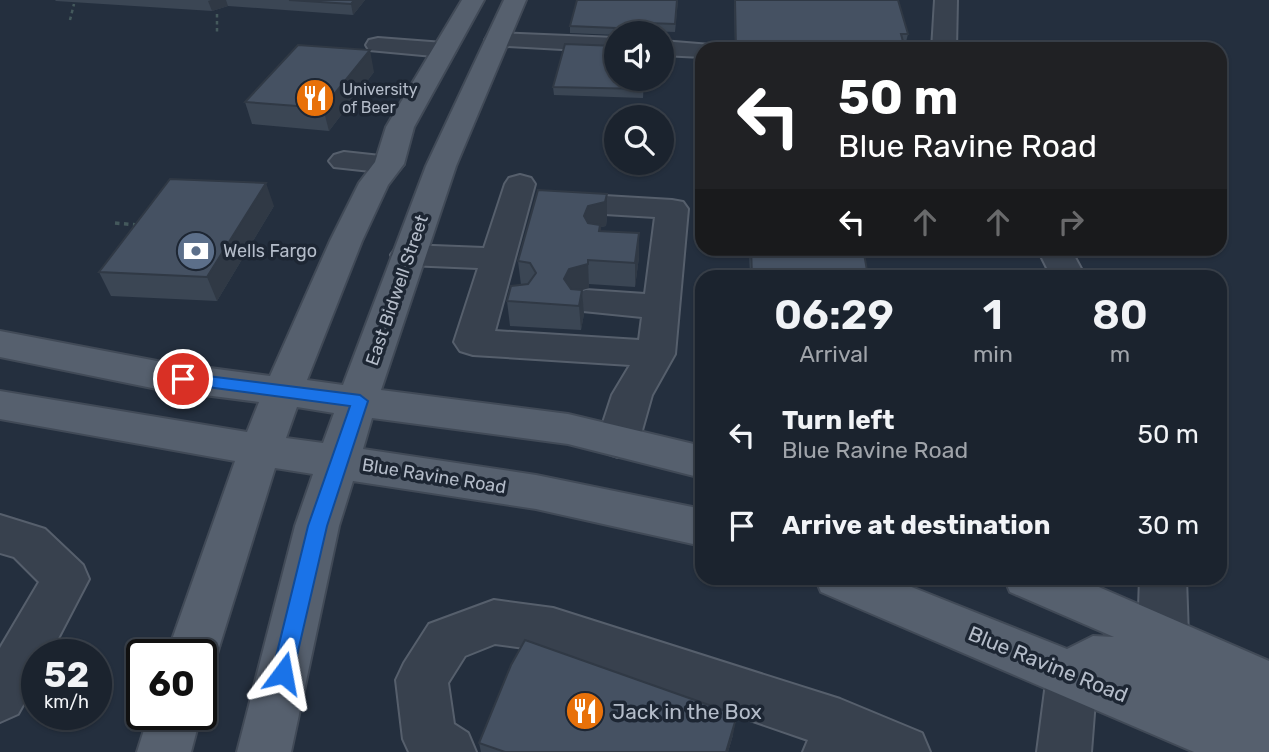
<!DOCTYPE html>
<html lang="en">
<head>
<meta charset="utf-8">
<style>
  :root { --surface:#1b232e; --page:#282f3a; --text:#f1f3f6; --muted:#a0a4aa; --line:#39404a }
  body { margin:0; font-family:Rubik,sans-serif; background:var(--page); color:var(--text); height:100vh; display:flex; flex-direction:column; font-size:26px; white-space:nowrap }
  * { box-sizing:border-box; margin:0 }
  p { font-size:23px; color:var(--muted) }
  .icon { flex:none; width:38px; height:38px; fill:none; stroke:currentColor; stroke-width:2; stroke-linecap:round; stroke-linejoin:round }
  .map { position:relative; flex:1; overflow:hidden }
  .sheet { position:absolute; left:695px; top:270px; width:532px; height:315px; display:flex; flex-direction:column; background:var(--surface); border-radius:21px; box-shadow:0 2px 5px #0004,0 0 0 2px var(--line) }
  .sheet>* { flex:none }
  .banner { position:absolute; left:695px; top:42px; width:532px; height:214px; border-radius:21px; box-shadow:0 2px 5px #0004,0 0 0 2px var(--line); background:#202124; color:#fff; overflow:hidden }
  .fabs { position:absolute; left:604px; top:21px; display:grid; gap:14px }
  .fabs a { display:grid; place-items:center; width:70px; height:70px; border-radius:50%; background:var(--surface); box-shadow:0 2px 5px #0004,0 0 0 2px var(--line); font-size:35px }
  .speed { position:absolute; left:21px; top:639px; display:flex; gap:14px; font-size:35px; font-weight:700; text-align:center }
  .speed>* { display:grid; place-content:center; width:91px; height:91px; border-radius:50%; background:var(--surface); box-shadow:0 2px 5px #0004,0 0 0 2px var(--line); line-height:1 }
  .speed small { font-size:18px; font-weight:400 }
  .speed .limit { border:4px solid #111; border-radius:10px; background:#fff; color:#111 }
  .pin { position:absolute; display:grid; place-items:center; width:60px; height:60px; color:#fff; margin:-30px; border:4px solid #fff; border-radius:50%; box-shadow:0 2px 7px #0007 }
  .me { position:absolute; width:77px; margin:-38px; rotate:13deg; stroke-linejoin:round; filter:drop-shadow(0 0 5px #0008) }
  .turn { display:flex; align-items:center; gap:24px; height:147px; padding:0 28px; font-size:32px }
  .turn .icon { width:91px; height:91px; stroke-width:2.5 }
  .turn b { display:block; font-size:49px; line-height:60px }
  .lanes { display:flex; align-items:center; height:66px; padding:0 28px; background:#0003; justify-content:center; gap:35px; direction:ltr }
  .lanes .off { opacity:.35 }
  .eta { display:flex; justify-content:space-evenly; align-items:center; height:119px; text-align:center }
  .eta b { font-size:42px; font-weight:600; line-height:49px }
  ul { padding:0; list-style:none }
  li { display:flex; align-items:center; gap:21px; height:91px; padding:0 28px }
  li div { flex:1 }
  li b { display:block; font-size:26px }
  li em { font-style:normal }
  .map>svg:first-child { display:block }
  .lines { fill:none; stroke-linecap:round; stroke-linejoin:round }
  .minor-casing { stroke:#565f6c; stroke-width:4 }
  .major-casing { stroke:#414a57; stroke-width:4 }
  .path-far1 { stroke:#44595c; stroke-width:2.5; stroke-dasharray:3.5 3.5; stroke-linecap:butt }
  .path { stroke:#44595c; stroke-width:3.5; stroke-dasharray:4.5 4.5; stroke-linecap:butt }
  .minor { fill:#38414e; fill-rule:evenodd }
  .major { fill:#56606e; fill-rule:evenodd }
  .wall { fill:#3b4654 }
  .shaded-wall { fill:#303945 }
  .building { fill:#455162; stroke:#303945; stroke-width:2 }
  .route { fill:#1a73e8; stroke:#114b97; stroke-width:2 }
  .labels { text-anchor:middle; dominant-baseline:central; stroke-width:7; stroke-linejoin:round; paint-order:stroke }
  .far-poi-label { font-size:16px; fill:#b4bcc9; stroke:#1d2633; text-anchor:start }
  .poi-label { font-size:18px; fill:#b4bcc9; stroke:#1d2633; text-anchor:start }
  .street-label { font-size:18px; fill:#b4bcc9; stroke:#1d2633 }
  .near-street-label { font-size:21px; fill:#b4bcc9; stroke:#1d2633 }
  .near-poi-label { font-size:21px; fill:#b4bcc9; stroke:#1d2633; text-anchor:start }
</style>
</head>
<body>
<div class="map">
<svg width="1269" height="752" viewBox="0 0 1269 752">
  <rect width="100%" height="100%" fill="#242f3e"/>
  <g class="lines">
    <g class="minor-casing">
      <g id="minor">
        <polygon points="935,0 957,0 956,49 932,49"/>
        <polygon points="497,33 616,38 616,52 488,45 485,40 488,35"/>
        <polygon points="378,38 444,43 453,45 456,50 453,55 444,57 369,50 366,45 369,40"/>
        <polygon points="662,41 711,45 714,49 702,49 702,57 662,55"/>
        <polygon points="344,152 399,158 404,164 399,170 389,173 334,167 329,161 334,155"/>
        <polygon points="520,175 531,178 535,184 495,331 639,340 642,317 573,310 568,302 573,294 586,290 645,294 655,217 554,211 543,209 538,202 543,195 554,193 672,200 683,202 688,209 675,354 652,395 639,441 633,452 618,457 603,452 597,441 612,395 630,365 473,355 460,351 454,342 478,268 408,265 396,262 391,255 396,248 408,245 484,248 505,184 509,178"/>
        <polygon points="1037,248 1070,248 1085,276 1051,276"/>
        <polygon points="0,515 45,529 83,565 89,579 50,654 37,654 37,680 18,714 0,722 0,648 39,582 14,557 0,553"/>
        <polygon points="1140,578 1186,578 1188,636 1180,652 1163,658 1146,652 1138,636"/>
        <polygon points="494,600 553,608 840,699 922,733 930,752 803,752 808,740 553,652 495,644 465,656 448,683 454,724 468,733 476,752 409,752 403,739 396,680 404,663 429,624"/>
        <polygon points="1072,651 1090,658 1097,675 1091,752 1037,752 1047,675 1054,658"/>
      </g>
    </g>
    <g class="major-casing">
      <g id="major">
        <path d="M462,0H484L414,127L404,164L388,185L362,241L307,380L343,385L426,166L504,0H526L456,166L381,390L568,414L702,446V478L568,444L372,418L363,449L536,475L702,509V546L536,509L353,481L339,526L291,752H237L295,526L313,474L275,468L217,654L210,670L201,674V654H167L235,461L0,419V391L247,432L259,402L157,389L0,357V331L157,361L270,376L330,241L359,183L375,162L386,127ZM297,407L334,413L323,443L286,438Z"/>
        <polygon points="815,578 889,578 1067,649 1093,636 1114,637 1010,592 1004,578 1078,578 1269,661 1269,752 1194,752 821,592"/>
        <polygon points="149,714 201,714 191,752 137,752"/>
      </g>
    </g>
    <g class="path-far1">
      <polyline points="217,14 217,32"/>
      <polyline points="70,20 74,4"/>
    </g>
    <polyline class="path" points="115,223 138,225"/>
    <use href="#minor" class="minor"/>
    <use href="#major" class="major"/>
  </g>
  <g class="wall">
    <polygon points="55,0 365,0 353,15 228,6 212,11 56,1"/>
    <polygon points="577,0 678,0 675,32 648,31 648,33 616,33 616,35 570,33 570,26"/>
    <polygon points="734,0 898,0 908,34 906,42 903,42 905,49 735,49"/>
    <polygon points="374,72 329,131 252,124 245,102"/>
    <polygon points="644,79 643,98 554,95 553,87"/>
    <polygon points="607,194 607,217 606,226 601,227 601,231 639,257 635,287 589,284 589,288 582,290 584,314 581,330 510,326 507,301 521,285 518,261"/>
    <polygon points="274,206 217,301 111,296 99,272"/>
    <polygon points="749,248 863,248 868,276 750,276"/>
    <polygon points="733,735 728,752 481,752 479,743"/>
  </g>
  <g class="shaded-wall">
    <polygon points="211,0 226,0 228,6 212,11 208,1"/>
    <polygon points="354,0 365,0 353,15 351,4"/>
    <polygon points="370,50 374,72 329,131 323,108"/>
    <polygon points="266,183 274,206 217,301 207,277"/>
    <polygon points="607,194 607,217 606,226 601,227 601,249 589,230 584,216 588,206"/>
    <polygon points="639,233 639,257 635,287 635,263"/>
    <polygon points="588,260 589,288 571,293 564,279 569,269"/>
    <polygon points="582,290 584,314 581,330 579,306"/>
    <polygon points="737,715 733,735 728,752 726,752"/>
  </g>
  <g class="building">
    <polygon points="289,0 354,0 351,4"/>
    <polygon points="577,0 677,0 675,24 648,23 648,33 619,33 619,30 616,28 570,26"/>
    <polygon points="735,0 898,0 908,34 901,34 905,49 736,49"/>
    <polygon points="565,44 616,46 616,79 644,79 643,89 553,87"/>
    <polygon points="298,45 370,50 323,108 245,102"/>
    <polygon points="170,179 266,183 207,277 99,272"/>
    <polygon points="538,190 607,194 605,202 588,206 584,216 588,223 600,225 599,231 639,233 635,263 588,260 588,264 569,269 564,279 571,289 582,290 579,306 507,301 511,286 528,284 536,273 530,263 518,261"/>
    <polygon points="751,248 863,248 868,276 752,276"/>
    <polygon points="525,640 737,715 726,752 505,752 479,743 511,665"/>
  </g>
  <polygon class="route" points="183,373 360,395 368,401 327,526 293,673 290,679 283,682 275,679 272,673 308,526 350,406 177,383 175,379"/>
  <defs>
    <g id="restaurant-disc" transform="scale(2.0125)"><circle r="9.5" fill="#e8710a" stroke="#1d2633"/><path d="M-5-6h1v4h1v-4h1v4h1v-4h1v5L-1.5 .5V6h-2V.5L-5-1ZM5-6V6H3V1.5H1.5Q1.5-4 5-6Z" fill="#fff"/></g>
    <g id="bank-disc" transform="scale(2.0125)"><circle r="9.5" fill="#5c6f8a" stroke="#1d2633"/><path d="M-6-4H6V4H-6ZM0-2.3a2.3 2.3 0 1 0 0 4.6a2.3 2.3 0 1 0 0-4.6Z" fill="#fff"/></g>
  </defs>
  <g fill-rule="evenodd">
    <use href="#restaurant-disc" x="315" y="98"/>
    <use href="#bank-disc" x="196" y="251"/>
    <use href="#restaurant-disc" x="585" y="711"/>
  </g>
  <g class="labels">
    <g class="far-poi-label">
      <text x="342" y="89">University<tspan x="342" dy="18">of Beer</tspan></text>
    </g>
    <g class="poi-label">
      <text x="223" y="251">Wells Fargo</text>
    </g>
    <g class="street-label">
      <text transform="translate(397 290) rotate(-71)">East Bidwell Street</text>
      <text transform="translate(434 476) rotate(9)">Blue Ravine Road</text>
    </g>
    <g class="near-street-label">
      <text transform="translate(1048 664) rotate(22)">Blue Ravine Road</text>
    </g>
    <g class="near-poi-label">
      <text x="612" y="711">Jack in the Box</text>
    </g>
  </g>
</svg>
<div class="fabs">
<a><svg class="icon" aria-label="sound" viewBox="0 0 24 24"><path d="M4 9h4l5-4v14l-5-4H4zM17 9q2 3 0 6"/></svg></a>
<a><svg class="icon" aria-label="search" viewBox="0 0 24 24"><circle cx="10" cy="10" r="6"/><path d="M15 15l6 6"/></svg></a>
</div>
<div class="speed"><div>52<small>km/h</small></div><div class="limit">60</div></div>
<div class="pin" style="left:183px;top:379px;background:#d93025"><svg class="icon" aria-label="arrive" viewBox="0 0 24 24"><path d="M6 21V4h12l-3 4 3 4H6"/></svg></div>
<svg class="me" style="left:283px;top:673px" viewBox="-20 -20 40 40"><path d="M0-17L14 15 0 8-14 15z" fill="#1a73e8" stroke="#fff" stroke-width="4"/></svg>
<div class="banner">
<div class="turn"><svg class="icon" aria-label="left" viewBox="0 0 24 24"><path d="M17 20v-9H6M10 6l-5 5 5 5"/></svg><div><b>50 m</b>Blue Ravine Road</div></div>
<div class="lanes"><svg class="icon" aria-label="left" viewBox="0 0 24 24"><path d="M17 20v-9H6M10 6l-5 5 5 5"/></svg><svg class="icon off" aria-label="ahead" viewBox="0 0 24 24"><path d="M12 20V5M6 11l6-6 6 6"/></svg><svg class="icon off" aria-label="ahead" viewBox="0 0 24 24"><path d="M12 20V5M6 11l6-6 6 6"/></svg><svg class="icon off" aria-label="right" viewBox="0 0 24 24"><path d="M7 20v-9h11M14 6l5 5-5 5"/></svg></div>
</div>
<section class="sheet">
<div class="eta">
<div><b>06:29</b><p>Arrival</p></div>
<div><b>1</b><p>min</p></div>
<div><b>80</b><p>m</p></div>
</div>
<ul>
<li><svg class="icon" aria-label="left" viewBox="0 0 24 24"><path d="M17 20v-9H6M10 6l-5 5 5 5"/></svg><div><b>Turn left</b><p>Blue Ravine Road</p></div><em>50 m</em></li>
<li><svg class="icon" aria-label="arrive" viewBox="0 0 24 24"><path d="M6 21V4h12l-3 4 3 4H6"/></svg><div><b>Arrive at destination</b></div><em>30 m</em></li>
</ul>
</section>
</div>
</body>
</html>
